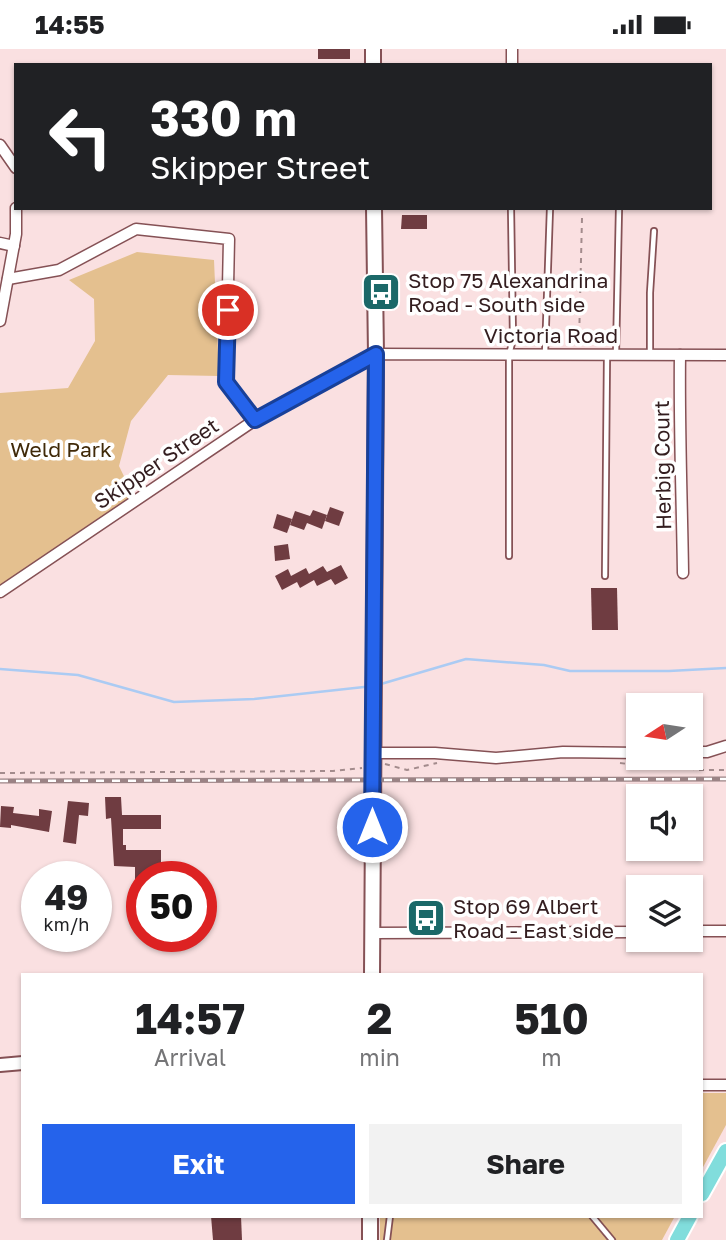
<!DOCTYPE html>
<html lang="en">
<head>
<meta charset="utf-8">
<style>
  :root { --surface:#fff; --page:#f2f2f2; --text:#202124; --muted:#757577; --accent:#2563eb }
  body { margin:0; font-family:"Golos Text",sans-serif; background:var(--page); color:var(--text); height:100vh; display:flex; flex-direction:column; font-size:26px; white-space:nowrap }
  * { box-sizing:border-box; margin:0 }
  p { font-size:23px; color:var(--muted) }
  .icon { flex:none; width:38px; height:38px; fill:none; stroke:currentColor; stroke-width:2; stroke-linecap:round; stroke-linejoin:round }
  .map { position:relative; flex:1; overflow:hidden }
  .sheet { position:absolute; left:21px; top:924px; width:682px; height:245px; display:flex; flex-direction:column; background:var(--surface); border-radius:0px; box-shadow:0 2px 5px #0004 }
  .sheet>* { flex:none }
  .top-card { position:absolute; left:14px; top:14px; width:698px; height:147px; border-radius:0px; box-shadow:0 2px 5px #0004; background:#202124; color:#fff; overflow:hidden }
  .needle { width:46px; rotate:258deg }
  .buttons { position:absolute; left:626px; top:644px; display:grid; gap:14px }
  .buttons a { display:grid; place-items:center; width:77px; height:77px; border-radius:0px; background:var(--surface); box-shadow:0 2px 5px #0004; font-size:35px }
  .speed { position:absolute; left:21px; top:812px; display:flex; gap:14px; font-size:35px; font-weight:700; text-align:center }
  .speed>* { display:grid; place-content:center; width:91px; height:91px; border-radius:50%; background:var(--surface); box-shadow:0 2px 5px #0004; line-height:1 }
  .speed small { font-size:18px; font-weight:400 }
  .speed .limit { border:10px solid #d22; background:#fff; color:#111 }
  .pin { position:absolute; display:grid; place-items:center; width:60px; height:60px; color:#fff; margin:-30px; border:4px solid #fff; border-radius:50%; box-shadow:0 2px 7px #0007 }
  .me { position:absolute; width:77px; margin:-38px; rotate:0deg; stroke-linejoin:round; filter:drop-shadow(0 0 5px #0008) }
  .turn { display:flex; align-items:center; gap:24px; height:147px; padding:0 21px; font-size:32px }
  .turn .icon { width:91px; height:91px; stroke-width:2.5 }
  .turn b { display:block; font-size:49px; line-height:60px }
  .eta { display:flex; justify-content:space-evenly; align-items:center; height:119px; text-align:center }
  .eta b { font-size:42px; font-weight:700; line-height:49px }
  .action { display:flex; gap:14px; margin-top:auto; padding:14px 21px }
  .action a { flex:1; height:80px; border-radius:0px; background:var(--accent); color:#fff; font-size:28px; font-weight:700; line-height:80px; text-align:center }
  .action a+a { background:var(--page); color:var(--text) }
  .status { display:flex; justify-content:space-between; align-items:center; height:49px; padding:0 35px; background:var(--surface); direction:ltr }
  .status svg { height:19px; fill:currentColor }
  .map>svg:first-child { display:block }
  .green { fill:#e4c08f }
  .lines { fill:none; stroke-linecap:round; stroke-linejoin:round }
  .stream { stroke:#abcbf3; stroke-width:2.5 }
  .building { fill:#6f3c41 }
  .service-casing { stroke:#855155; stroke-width:8 }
  .minor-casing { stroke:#855155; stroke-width:13 }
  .tertiary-casing { stroke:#855155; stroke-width:16 }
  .secondary-casing { stroke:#855155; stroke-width:18 }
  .primary-casing { stroke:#fff; stroke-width:18 }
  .path { stroke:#a38b8c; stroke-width:2; stroke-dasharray:5 5; stroke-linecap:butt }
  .service { stroke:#fff; stroke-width:4.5 }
  .minor { stroke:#fff; stroke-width:10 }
  .tertiary { stroke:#fff; stroke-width:12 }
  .secondary { stroke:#fff; stroke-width:14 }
  .primary { stroke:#81dddc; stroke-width:14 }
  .rail-casing { stroke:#9b8385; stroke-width:5 }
  .rail { stroke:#fff; stroke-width:2.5; stroke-dasharray:8; stroke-linecap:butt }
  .route-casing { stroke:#184099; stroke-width:18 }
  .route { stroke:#2563eb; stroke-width:12 }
  .labels { text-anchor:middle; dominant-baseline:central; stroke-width:7; stroke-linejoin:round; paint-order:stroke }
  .poi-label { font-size:21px; fill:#331d1f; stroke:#fff; text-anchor:start }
  .street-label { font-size:21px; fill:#331d1f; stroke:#fff }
  .park-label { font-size:21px; fill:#402a09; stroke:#fff }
</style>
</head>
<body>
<div class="status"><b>14:55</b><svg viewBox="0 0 49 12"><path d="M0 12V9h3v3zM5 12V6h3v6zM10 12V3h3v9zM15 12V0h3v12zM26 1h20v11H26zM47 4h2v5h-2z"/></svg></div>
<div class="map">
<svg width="726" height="1191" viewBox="0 0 726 1191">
  <rect width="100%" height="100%" fill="#fae0e1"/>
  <g class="green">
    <polygon points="137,203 214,211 219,327 168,326 131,372 119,417 135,450 0,541 0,344 68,339 95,292 94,250 69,231"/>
    <polygon points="702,1044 726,1044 726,1076 702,1120"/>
    <polygon points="380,1167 675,1167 662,1191 380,1191"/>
  </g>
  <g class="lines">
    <g class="stream">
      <polyline points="0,620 78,626 174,653 254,650 364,638"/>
      <polyline points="381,635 466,610 544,616 570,622 669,622 726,619"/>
    </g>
  </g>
  <g class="building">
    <rect x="318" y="0" width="32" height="10"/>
    <polygon points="402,166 427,166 427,180 401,180"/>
    <polygon points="330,458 344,463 339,477 325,472"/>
    <polygon points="313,461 327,466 322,480 307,474 304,481 290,476 295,462 310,467"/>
    <polygon points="277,465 292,470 287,484 273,479"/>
    <polygon points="288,495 290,510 275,512 274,497"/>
    <polygon points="341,516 348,529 335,536 331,530 317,537 314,531 300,539 297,533 282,541 275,527 288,520 291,527 306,519 309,525 323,517 327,523"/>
    <polygon points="591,539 617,539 618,581 592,581"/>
    <polygon points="105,748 121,748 122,766 161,766 161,780 123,780 123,796 126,796 126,801 161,801 161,828 142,828 142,846 135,846 135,818 114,817 111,769 106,770"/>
    <polygon points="68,752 89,754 88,767 79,766 76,795 63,793"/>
    <polygon points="1,757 14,758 13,764 39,767 39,760 52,762 49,783 11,776 11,779 0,778"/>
    <polygon points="211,1167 241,1167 242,1191 213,1191"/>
  </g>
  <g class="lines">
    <g class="service-casing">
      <g id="service">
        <polyline points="545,305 550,159"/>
        <polyline points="616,305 619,159"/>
        <polyline points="650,305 650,244 654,182"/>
        <polyline points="509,507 509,306 513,290 511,159"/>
        <polyline points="605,527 607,307"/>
        <polyline points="592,1167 612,1191"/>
        <polyline points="387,1191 390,1167"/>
      </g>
    </g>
    <g class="minor-casing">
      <g id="minor">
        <polyline points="512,0 512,16"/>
        <polyline points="0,96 16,119"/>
        <polyline points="0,194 14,197"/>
        <polyline points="8,230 59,221 136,180 229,190 226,333 255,371"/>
        <polyline points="0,272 16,185 16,159"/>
        <path d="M680,306C679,379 682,452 683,524"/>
        <polyline points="0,543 255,371 376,305 726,306"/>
        <polyline points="691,703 707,703 726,697"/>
        <polyline points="372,704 435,704 496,709 563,703 639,704"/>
        <polyline points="691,882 726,882"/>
        <polyline points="372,884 639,883"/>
        <polyline points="702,1036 726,1036"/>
      </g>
    </g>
    <g class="tertiary-casing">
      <polyline id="tertiary" points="0,1016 23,1014"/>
    </g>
    <g class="secondary-casing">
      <g id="secondary">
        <polyline points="373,0 373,16"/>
        <polyline points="372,926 376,305 374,159"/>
        <polyline points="370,1167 370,1191"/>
      </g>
    </g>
    <g class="primary-casing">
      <g id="primary">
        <polyline points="702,1145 726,1102"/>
        <polyline points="677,1191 690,1167"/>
      </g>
    </g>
    <g class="path">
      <polyline points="579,294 582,169"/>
      <polyline points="620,714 636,716 668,714 697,721 726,721"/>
      <polyline points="385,715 407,721 437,714"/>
      <polyline points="0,724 333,722 362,719"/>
    </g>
    <use href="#service" class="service"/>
    <use href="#minor" class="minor"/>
    <use href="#tertiary" class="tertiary"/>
    <use href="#secondary" class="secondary"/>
    <use href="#primary" class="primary"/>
    <g class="rail-casing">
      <polyline id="rail" points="0,732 726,730"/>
    </g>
    <use href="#rail" class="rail"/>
  </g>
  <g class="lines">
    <g class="route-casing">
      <polyline id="route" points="228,261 226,333 255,371 376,305 372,778"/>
    </g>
    <use href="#route" class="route"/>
  </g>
  <defs>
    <g id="bus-square" transform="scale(2.0125)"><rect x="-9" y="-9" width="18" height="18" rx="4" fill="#1b6868" stroke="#fff"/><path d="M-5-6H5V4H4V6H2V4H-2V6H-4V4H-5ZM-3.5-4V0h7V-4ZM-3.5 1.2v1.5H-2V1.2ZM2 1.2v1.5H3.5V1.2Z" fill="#fff"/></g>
  </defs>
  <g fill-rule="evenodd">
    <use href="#bus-square" x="381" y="243"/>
    <use href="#bus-square" x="426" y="869"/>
  </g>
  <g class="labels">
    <g class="poi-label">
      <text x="408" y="231">Stop 75 Alexandrina<tspan x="408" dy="24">Road - South side</tspan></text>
      <text x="453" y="857">Stop 69 Albert<tspan x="453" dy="24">Road - East side</tspan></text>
    </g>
    <g class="street-label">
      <text x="551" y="286">Victoria Road</text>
      <text transform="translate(156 414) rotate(-34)">Skipper Street</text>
      <text transform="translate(662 416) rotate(-91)">Herbig Court</text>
    </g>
    <g class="park-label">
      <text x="61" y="400">Weld Park</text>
    </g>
  </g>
</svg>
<div class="buttons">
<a><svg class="needle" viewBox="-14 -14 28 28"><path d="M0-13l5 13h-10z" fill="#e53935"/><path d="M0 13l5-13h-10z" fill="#757577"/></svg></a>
<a><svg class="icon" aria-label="sound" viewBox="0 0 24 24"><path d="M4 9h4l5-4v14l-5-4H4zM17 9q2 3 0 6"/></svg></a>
<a><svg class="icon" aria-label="layers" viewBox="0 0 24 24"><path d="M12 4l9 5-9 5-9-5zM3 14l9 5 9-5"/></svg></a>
</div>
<div class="speed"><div>49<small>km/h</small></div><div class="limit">50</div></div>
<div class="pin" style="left:228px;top:261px;background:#d93025"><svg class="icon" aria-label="arrive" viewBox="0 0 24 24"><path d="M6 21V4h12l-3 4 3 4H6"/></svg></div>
<svg class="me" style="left:372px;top:778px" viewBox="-20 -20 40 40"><circle r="17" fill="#2563eb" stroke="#fff" stroke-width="3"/><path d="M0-11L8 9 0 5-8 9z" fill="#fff"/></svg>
<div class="top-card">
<div class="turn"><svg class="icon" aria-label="left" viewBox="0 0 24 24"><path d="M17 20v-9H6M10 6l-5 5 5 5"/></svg><div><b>330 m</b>Skipper Street</div></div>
</div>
<section class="sheet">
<div class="eta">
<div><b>14:57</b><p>Arrival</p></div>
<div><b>2</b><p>min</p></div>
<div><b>510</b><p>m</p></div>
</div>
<div class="action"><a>Exit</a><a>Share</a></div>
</section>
</div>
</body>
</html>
